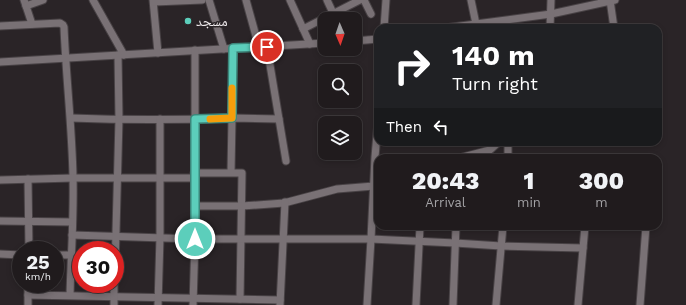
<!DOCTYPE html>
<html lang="en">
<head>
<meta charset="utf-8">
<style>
  :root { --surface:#201b1d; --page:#282426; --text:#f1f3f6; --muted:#a2a1a4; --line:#3d393b }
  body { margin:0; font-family:"Work Sans","Noto Naskh Arabic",sans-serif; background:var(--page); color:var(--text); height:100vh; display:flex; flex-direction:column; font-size:15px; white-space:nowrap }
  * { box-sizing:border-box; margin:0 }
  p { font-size:13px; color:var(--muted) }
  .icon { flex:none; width:22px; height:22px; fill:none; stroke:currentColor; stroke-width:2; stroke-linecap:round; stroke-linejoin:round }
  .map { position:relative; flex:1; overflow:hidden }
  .panel { position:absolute; left:374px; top:154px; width:288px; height:76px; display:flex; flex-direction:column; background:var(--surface); border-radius:12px; box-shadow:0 2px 6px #0003,0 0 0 1px var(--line) }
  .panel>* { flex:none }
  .top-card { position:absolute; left:374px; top:24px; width:288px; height:122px; border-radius:12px; box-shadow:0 2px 6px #0003,0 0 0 1px var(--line); background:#202124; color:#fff; overflow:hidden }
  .needle { width:26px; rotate:178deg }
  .controls { position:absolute; left:318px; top:12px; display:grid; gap:8px }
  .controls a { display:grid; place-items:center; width:44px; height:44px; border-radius:8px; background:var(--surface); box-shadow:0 2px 6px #0003,0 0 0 1px var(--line); font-size:20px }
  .speed { position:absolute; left:12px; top:241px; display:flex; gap:8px; font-size:20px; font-weight:700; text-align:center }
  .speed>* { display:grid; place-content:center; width:52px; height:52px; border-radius:50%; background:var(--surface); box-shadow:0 2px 6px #0003,0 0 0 1px var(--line); line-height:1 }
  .speed small { font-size:10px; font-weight:400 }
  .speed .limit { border:6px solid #d22; background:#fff; color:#111 }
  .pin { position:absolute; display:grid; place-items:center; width:34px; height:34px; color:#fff; margin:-17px; border:2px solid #fff; border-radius:50%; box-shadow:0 1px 4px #0007 }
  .me { position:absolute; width:44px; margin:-22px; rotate:0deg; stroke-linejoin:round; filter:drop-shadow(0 0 3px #0008) }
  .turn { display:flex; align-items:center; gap:14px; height:84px; padding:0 12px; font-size:18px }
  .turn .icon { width:52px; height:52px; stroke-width:2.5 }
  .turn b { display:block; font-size:28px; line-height:34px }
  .then { display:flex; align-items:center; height:38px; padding:0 12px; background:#0003; gap:8px; font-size:15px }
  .eta { display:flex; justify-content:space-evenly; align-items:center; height:68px; text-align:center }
  .eta b { font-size:24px; font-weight:800; line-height:28px }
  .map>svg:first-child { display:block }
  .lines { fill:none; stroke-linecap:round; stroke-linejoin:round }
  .minor-casing { stroke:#484245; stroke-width:9 }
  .minor { stroke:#797175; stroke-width:7 }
  .route-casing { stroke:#3c867a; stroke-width:10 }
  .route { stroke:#5ccebb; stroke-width:7 }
  .slow { stroke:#f59e0b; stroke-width:7 }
  .poi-dot { fill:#5ccebb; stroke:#2a2427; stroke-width:1.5 }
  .labels { text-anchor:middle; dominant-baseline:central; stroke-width:3; stroke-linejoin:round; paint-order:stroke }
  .poi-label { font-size:14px; fill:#efeaec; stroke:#2a2427; text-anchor:start }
</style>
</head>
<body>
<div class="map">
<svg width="686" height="305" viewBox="0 0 686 305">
  <rect width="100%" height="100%" fill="#2a2427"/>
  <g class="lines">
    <g class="minor-casing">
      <g id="minor">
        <polyline points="24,0 32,24"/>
        <polyline points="93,0 124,55"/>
        <polyline points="153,0 158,53"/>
        <polyline points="209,0 224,49"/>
        <polyline points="246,0 259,47"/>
        <polyline points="290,0 310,44"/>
        <polyline points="327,0 333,13"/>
        <polyline points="364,0 371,14"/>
        <polyline points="471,0 476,24"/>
        <polyline points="610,0 614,28"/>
        <polyline points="154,2 202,0"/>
        <polyline points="26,6 43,0"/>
        <path d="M0,26L60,23L63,25L64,27C66,77 72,127 73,177C74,216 71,256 70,295"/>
        <polyline points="384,28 386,0"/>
        <polyline points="445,28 551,14 615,0"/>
        <polyline points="550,28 551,0"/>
        <polyline points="303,29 360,0"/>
        <polyline points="355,41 378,39"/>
        <polyline points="267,47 286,161"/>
        <polyline points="0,62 325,43"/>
        <path d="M71,118C124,120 178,120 232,118L233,48"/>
        <polyline points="459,158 490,150 499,142"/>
        <polyline points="508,158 508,142"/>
        <polyline points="231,172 232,118 279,119"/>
        <polyline points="194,173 242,173 240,299"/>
        <polyline points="28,179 29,250"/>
        <polyline points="0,180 73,178 194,178"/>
        <polyline points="195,206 242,206 284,203 337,189 374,186"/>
        <polyline points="0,221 72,222"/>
        <polyline points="72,235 195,239 371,239 455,243 501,246 583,248"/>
        <polyline points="0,254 21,255"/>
        <polyline points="55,255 71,255"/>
        <polyline points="115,269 119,119 118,55"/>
        <polyline points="28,295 280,300"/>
        <polyline points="28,305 28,284"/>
        <polyline points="114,305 114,284"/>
        <polyline points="158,305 160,237 160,119"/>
        <polyline points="193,305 195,239 195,50"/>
        <polyline points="280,305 285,202"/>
        <polyline points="367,305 371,239 375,157 378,122"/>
        <polyline points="416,305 420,226"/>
        <polyline points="453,305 456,226"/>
        <polyline points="496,305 503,226"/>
        <polyline points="578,305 585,226"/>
        <polyline points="640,305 646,226"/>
      </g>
    </g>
    <use href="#minor" class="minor"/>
  </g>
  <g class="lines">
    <g class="route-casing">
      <polyline id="route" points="195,239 195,119 232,118 233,48 267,47"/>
    </g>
    <use href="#route" class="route"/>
    <polyline class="slow" points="210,119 232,118 232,88"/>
  </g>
  <circle class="poi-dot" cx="188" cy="21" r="4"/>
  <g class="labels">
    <g class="poi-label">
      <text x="196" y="21">مسجد</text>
    </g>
  </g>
</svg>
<div class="controls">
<a><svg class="needle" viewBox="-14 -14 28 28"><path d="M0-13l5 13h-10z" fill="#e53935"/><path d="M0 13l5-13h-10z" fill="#a2a1a4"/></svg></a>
<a><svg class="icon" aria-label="search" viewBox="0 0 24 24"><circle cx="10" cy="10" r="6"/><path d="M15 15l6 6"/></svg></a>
<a><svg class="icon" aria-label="layers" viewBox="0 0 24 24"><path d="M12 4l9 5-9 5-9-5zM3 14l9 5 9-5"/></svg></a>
</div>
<div class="speed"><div>25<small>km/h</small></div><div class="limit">30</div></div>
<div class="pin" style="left:267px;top:47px;background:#d93025"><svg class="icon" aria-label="arrive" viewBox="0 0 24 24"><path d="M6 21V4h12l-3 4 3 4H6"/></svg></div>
<svg class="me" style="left:195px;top:239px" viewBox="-20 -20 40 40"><circle r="17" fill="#5ccebb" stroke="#fff" stroke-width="3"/><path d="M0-11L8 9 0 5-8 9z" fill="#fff"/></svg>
<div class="top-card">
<div class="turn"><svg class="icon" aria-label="right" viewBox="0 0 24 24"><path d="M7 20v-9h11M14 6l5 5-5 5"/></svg><div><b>140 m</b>Turn right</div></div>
<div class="then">Then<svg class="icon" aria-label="left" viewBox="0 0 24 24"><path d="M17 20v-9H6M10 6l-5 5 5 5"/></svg></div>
</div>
<section class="panel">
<div class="eta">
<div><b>20:43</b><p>Arrival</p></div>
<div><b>1</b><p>min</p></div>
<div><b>300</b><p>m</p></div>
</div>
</section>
</div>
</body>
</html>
